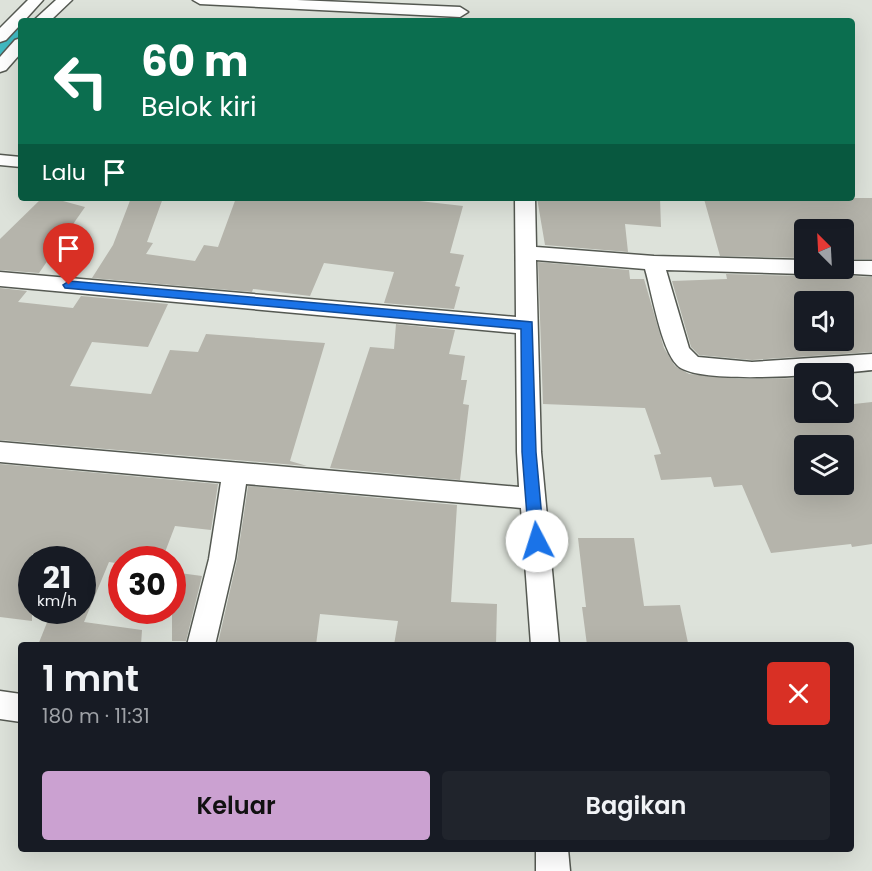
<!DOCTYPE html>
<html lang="id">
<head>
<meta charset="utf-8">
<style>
  :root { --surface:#171b24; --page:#20242c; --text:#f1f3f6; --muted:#9ea1a6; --accent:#cba1d1 }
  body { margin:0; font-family:Poppins,sans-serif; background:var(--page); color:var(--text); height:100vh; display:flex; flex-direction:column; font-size:22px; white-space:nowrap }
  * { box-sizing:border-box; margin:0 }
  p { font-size:20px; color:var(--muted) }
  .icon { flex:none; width:33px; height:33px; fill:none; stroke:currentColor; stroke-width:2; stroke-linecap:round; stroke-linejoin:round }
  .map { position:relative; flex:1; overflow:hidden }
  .details { position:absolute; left:18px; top:642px; width:836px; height:210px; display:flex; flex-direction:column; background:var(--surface); border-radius:6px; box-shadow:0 6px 24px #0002 }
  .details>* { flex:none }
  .hud { position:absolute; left:18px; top:18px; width:837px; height:183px; border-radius:6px; box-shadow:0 6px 24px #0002; background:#0b6e4f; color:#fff; overflow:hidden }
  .needle { width:39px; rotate:336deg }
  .buttons { position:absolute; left:794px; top:219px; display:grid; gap:12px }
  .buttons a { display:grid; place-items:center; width:60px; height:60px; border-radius:6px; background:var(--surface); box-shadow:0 6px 24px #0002; font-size:30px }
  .speed { position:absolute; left:18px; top:546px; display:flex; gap:12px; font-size:30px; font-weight:700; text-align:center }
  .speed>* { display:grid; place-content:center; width:78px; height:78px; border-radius:50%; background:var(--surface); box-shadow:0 6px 24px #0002; line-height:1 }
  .speed small { font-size:15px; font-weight:400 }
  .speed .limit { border:9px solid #d22; background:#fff; color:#111 }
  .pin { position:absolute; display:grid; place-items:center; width:51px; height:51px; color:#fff; margin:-62px -26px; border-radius:50% 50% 50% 0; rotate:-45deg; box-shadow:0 0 6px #0007 }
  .pin .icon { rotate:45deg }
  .me { position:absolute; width:66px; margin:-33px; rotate:355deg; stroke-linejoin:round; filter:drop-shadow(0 0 4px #0008) }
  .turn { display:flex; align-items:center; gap:21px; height:126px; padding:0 24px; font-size:27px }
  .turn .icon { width:78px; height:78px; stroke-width:2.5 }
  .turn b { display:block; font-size:42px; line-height:51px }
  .then { display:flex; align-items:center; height:57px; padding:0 24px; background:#0003; gap:12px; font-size:22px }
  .round { display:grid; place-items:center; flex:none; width:63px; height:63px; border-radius:6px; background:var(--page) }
  .overview { display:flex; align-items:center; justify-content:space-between; height:102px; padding:0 24px }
  h1 { font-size:36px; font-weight:600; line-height:45px }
  .action { display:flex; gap:12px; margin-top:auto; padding:12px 24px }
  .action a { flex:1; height:69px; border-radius:6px; background:var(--accent); color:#111; font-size:24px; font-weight:600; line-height:69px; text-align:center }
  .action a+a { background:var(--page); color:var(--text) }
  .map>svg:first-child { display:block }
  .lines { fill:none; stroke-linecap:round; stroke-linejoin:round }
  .river { fill:#42bac2; fill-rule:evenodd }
  .building { fill:#b5b4ab; fill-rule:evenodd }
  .minor-casing { stroke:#555952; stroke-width:3 }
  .minor { fill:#fff; fill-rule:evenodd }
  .route { fill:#1a73e8; stroke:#114b97; stroke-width:1.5 }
</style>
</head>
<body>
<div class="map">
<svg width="872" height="871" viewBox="0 0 872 871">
  <rect width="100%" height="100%" fill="#dde2da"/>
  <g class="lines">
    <polygon class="river" points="21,19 30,21 21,21 21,49 12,58 0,61 0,31 9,22"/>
  </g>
  <g class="building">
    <polygon points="42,198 52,198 85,207 39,273 0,270 0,239"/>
    <polygon points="131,198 163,198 147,242 153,243 146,254 195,261 204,245 218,247 236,198 393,198 463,206 450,253 464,255 455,286 460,287 454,309 384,303 394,272 324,263 310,296 253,289 252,292 92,278 113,245"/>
    <polygon points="537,198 660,198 661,227 625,224 628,252 545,245"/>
    <polygon points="739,198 872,198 872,259 843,259 843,230 804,230 804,258 720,256 704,199"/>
    <path d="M538,262L629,270L630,279H644L664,348L675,366L689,374L739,379L804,378V412H843V385L854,404L872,402V544L852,547L851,544L771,553L742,485L714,487L711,477L661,480L654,455L661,454L645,408L543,404ZM804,446H843V484H804Z"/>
    <path d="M815,268H831L836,275L872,277V352L752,360L699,355L691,347L672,281L727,279L726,274L804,276L812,274ZM804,302H843V340H804Z"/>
    <polygon points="0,288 27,291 18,302 73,308 81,296 168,304 148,347 92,342 70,386 151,394 170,350 198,352 206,334 325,343 290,461 307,466 0,440"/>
    <polygon points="396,324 455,330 449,354 465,356 461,380 467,380 463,404 469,405 460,480 330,468 370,347 394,349"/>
    <polygon points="0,464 218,484 211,530 175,526 162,560 122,560 122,564 109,562 84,622 142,630 141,645 38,645 52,610 82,610 82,560 32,554 32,621 0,617"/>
    <polygon points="248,486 457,505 451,602 497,604 496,645 394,645 398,621 320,614 316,645 218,643 237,560"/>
    <polygon points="578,538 634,538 644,606 680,605 688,643 587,645 582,607 586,607"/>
    <polygon points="172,572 202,576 186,641 172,641"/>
  </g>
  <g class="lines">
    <g class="minor-casing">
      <g id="minor">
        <polygon points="28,0 43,0 24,21 21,21 21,24 6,40 0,42 0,28"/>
        <polygon points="56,0 72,0 50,21 33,21"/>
        <polygon points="193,0 297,0 460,7 468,12 460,17 200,4"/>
        <polygon points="21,38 21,53 6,70 0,72 0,57 15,40"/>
        <polygon points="0,155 21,157 21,167 0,165"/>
        <path d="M515,198H535L536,247L654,256L804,260V268H813L811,272L804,274L666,270L689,348L698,357L752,362L872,354V370C839,373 697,387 677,365C661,349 652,293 645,269L536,260L541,452L559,645H531L521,508L246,484L235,559L215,645H187L209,559L221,482L0,462V442L519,487L517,452L516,333L0,286V272L516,317Z"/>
        <polygon points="843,261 872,261 872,275 836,273 833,268 843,268"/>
        <polygon points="0,691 21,694 21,722 0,719"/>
        <polygon points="536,849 568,849 570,871 536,871"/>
      </g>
    </g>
    <use href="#minor" class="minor"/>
  </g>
  <polygon class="route" points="69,281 532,322 536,452 544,541 542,546 537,547 531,546 529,541 522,452 521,329 65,288 63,285"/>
</svg>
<div class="buttons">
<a><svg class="needle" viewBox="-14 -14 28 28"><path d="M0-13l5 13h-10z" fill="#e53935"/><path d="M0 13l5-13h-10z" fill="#9ea1a6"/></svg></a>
<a><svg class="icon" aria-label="sound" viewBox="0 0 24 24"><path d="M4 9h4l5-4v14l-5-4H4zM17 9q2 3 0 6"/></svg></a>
<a><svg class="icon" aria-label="search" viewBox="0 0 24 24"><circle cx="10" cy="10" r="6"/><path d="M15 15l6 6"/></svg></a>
<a><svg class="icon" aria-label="layers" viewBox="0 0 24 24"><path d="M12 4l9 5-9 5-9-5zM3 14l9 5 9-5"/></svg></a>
</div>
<div class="speed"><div>21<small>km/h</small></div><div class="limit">30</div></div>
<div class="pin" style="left:69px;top:285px;background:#d93025"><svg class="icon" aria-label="arrive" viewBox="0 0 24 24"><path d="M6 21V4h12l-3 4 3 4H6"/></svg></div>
<svg class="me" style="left:537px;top:541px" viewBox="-20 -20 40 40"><circle r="19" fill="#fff"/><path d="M0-13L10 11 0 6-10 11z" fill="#1a73e8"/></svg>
<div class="hud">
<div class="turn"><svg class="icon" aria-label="left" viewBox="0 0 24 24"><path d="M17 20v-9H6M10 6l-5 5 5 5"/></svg><div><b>60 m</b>Belok kiri</div></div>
<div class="then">Lalu<svg class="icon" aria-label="arrive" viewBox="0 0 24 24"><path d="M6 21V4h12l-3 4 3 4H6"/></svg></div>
</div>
<section class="details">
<div class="overview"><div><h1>1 mnt</h1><p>180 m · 11:31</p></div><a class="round" style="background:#d93025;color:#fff"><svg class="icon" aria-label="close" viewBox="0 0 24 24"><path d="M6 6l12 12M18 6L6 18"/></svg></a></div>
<div class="action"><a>Keluar</a><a>Bagikan</a></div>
</section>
</div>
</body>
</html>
